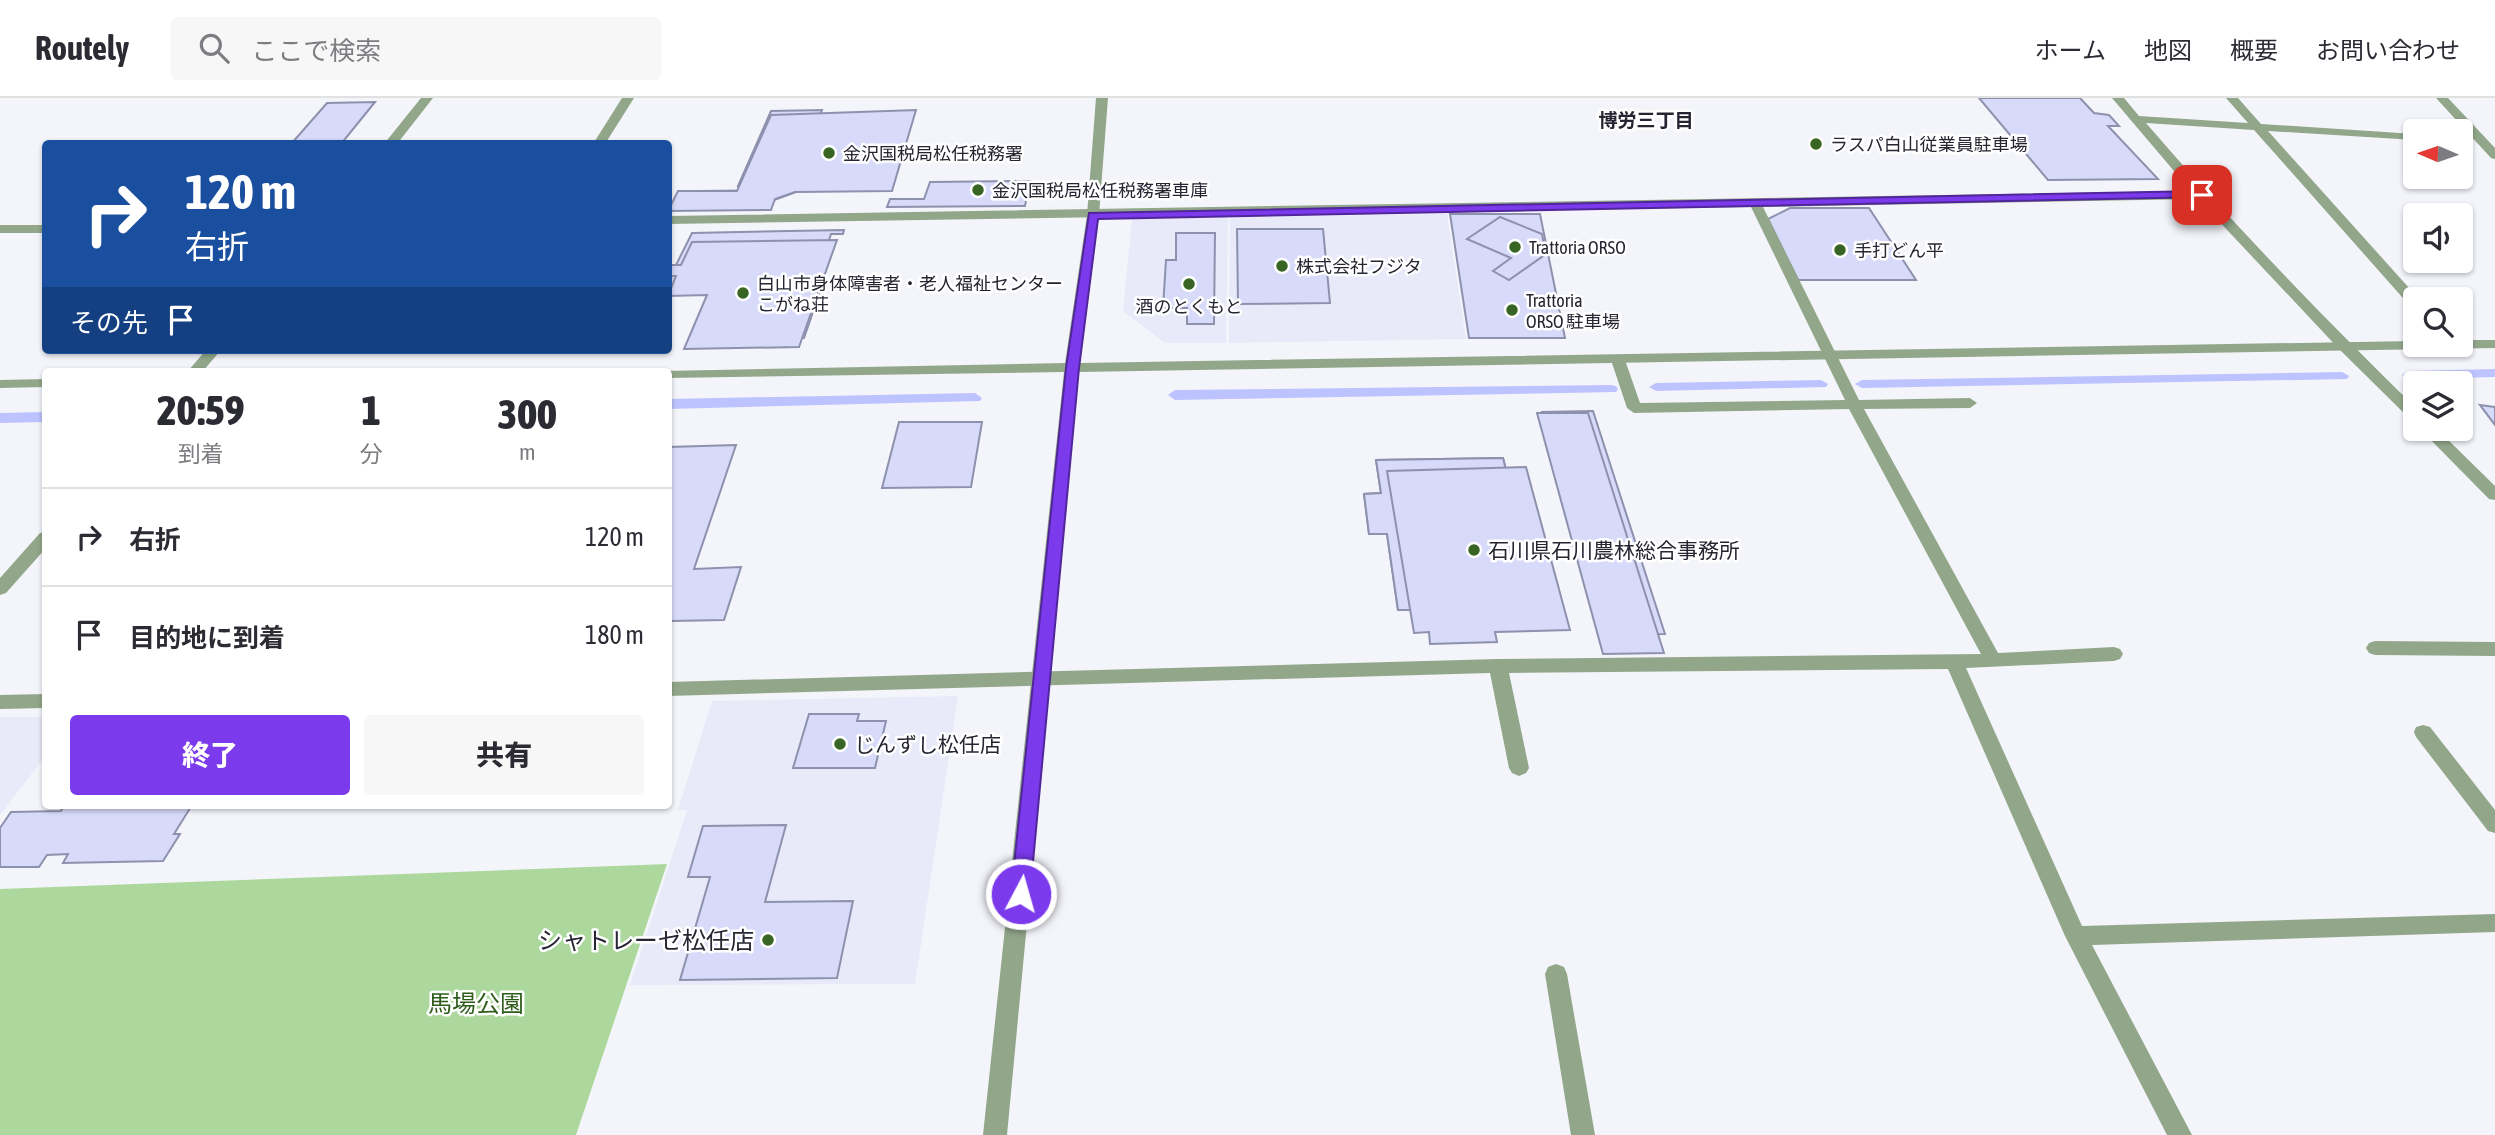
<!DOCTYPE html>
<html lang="ja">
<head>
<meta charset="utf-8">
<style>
  :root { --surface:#fff; --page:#f7f7f7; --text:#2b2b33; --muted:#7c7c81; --line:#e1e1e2; --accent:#7c3aed }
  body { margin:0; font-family:"Asap Condensed","Noto Sans JP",sans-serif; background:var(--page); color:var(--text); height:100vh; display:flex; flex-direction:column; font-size:26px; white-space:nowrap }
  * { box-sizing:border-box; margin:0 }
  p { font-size:23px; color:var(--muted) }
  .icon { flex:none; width:38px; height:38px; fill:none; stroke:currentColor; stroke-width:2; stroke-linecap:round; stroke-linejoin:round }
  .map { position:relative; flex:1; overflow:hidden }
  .panel { position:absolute; left:42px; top:270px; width:630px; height:441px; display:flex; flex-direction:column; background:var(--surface); border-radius:7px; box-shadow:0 2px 5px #0004 }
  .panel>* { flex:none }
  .guide { position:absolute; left:42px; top:42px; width:630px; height:214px; border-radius:7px; box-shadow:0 2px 5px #0004; background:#1a4fa0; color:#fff; overflow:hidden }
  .needle { width:46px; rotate:272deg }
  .tools { position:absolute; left:2403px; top:21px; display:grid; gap:14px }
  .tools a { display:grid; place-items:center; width:70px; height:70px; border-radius:7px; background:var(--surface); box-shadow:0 2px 5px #0004; font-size:35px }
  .pin { position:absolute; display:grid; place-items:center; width:60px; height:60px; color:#fff; margin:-30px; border-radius:14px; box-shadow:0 4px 10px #0006 }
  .me { position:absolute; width:77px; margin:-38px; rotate:6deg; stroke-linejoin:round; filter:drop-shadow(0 0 5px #0008) }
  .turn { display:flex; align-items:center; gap:24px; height:147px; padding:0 28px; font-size:32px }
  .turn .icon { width:91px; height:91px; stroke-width:2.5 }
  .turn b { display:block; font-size:49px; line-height:60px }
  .then { display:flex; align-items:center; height:66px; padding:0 28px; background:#0003; gap:14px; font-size:26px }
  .eta { display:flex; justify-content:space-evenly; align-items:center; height:119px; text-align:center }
  .eta b { font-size:42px; font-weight:800; line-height:49px }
  .button { display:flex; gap:14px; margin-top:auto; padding:14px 28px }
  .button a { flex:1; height:80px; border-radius:7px; background:var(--accent); color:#fff; font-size:28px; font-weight:800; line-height:80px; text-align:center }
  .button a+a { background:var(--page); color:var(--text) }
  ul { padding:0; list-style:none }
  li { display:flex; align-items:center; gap:21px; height:98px; padding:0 28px; border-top:2px solid var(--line) }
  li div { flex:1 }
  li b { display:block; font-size:26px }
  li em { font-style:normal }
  header { display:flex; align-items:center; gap:42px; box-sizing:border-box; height:98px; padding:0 35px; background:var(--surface); border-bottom:2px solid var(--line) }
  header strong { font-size:33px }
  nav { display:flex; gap:38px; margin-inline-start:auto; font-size:24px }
  .search { width:490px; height:63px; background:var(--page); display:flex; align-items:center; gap:18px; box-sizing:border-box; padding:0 24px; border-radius:7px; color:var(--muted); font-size:26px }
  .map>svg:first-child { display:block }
  .built { fill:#e8e9f9 }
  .green { fill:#add89d }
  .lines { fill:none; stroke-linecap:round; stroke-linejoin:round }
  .stream { fill:#bdc3fe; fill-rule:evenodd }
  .building { fill:#d7daf8; stroke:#8e91ad; stroke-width:2 }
  .minor { fill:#92a78a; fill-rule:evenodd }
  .tertiary { fill:#92a78a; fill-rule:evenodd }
  .route { fill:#7c3aed; stroke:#51269a; stroke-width:2 }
  .poi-dot { fill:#386523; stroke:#fff; stroke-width:2.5 }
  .labels { text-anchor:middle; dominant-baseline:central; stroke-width:5; stroke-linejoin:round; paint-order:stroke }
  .far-poi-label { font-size:18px; fill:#252632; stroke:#fff; text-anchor:start }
  .far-neighbourhood-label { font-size:19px; font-weight:bold; fill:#252632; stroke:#fff }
  .poi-label { font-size:21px; fill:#252632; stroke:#fff; text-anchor:start }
  .near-poi-label { font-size:24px; fill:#252632; stroke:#fff; text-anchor:end }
  .near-park-label { font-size:24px; fill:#2f5c1a; stroke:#fff }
</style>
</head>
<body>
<header>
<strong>Routely</strong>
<div class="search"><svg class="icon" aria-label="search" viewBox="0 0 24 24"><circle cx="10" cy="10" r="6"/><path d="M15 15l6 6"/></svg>ここで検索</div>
<nav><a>ホーム</a><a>地図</a><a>概要</a><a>お問い合わせ</a></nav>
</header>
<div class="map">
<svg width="2495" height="1037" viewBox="0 0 2495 1037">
  <rect width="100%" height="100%" fill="#f4f5fb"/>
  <g class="built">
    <polygon points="1447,116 1466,241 1229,245 1230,119"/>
    <polygon points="1228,119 1226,245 1165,245 1123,213 1132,121"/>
    <polygon points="958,598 915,886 630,887 687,712 678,712 712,603"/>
    <polygon points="0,619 45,619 46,657 0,717"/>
  </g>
  <polygon class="green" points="667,766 576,1037 0,1037 0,791"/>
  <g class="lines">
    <g class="stream">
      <polygon points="2495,271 2495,279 2409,281 2402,277 2409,273"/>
      <polygon points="2342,274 2349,278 2347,281 1862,290 1855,286 1862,282"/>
      <polygon points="1821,282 1828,286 1826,289 1656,293 1649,289 1656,285"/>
      <polygon points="1611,287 1616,288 1618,291 1616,294 1175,302 1168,297 1175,292"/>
      <polygon points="975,295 982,300 980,303 668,311 668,301"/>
      <polygon points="46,314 46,324 0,325 0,315"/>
    </g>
  </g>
  <g class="building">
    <polygon points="1979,0 2080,0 2094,15 2109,17 2119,28 2108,28 2158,81 2048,82"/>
    <polygon points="375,4 341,46 291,46 327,5"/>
    <polygon points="822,12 793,90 797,90 796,94 774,102 771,110 692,111 699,93 782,92 784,87 738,88 771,13"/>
    <polygon points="916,12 892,93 795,94 775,101 771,112 668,113 678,93 737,93 771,17"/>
    <polygon points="1030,83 1025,108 887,109 890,101 924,101 930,84"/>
    <polygon points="1790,110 1869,110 1916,182 1798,182 1768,121"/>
    <polygon points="1450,116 1540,116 1565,240 1469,240"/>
    <polygon points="1500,119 1542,136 1546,156 1509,182 1493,173 1511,160 1467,141"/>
    <polygon points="1237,131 1323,131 1330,205 1238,206"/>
    <polygon points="844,132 843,136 831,136 814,189 822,188 804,240 691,242 712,192 668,192 668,183 692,135"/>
    <polygon points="1176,135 1215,135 1214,226 1187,226 1187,210 1163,210 1166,162 1176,162"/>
    <polygon points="837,142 799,249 684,251 707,197 668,198 676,178 668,178 668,167 681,167 692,144"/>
    <polygon points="2480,307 2495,309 2495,327"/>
    <polygon points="1593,313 1665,536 1606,537 1542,314"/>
    <polygon points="1537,315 1588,315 1664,555 1603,556"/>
    <polygon points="899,324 982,324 971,389 882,390"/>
    <polygon points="736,347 694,471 741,469 724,522 671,523 668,530 668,349"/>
    <polygon points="1503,360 1540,508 1467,510 1470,524 1415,525 1413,512 1398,512 1387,436 1369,436 1364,396 1381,395 1376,362"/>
    <polygon points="1503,360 1540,508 1467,510 1470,524 1415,525 1413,512 1398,512 1387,436 1369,436 1364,396 1381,395 1376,362"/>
    <polygon points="1526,369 1570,532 1495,534 1497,544 1430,546 1429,534 1414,535 1387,373"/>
    <polygon points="809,616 859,616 857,623 886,623 875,670 793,670"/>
    <polygon points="64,707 192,707 174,736 180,736 163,763 63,765 68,756 47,757 39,769 0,769 0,730 11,714 61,713"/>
    <polygon points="786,727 765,804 853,803 837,880 680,882 710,779 688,779 703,728"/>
  </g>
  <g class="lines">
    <g class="minor">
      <polygon points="421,0 433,0 397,46 384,46"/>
      <polygon points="622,0 634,0 605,46 593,46"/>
      <path d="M2112,0H2124L2139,18L2248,25L2226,0H2238L2261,26L2415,36V42L2268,33L2419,201H2415V209L2410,208L2254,32L2146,25C2231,124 2322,218 2415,309V323L2410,321L2339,251L2198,101L1763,109L1859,302L1970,300L1977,305L1970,310L1864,311L1998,555L2114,549L2120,551L2123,556L2120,561L2114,563L1966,570L2082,828L2495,816V834L2092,847L2192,1037H2167L2065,838L1948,571L1509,575L1529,670L1526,675L1519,678L1512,675L1509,670L1490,575L668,598V584L1498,561L1981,556L1849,311L1634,315L1627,310L1611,262L1618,258L1625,262L1640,305L1845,302L1751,109L668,126V118L2191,93Z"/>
      <polygon points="2436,0 2448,0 2495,50 2495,61 2491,60"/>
      <rect x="0" y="127" width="46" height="8"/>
      <polygon points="206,252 221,252 203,273 188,273"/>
      <polygon points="2420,331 2437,331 2495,388 2495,402 2489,401"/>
      <polygon points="46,434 46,450 6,495 0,497 0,480 40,435"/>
      <polygon points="2375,543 2495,544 2495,558 2375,557 2369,555 2366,550 2369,545"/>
      <polygon points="46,596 46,610 0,611 0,597"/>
      <polygon points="2423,627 2430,629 2495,712 2495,735 2488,733 2416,639 2414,634 2416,629"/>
      <polygon points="1556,866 1564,869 1567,876 1595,1037 1571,1037 1545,876 1548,869"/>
    </g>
    <g class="tertiary">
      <polygon points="1096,0 1108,0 1099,117 1080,265 2415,243 2415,247 2460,247 2460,242 2495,242 2495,250 1079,274 1007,1037 983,1037 1064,274 668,280 668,273 663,273 1065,265 1087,117"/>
      <polygon points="46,281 46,289 0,290 0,282"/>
    </g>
  </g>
  <polygon class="route" points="2202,93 2207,97 2205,99 1098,121 1079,270 1030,796 1027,802 1021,804 1014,802 1011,796 1066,270 1089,115"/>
  <g class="poi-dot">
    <circle cx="1816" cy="46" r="7"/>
    <circle cx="829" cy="55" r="7"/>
    <circle cx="978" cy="92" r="7"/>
    <circle cx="1515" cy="149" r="7"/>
    <circle cx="1840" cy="152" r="7"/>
    <circle cx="1282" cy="168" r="7"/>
    <circle cx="1189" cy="186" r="7"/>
    <circle cx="743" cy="195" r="7"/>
    <circle cx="1512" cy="212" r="7"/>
    <circle cx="1474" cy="452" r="7"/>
    <circle cx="840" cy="646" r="7"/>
    <circle cx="768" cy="842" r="7"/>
  </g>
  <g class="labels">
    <g class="far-poi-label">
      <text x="1830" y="46">ラスパ白山従業員駐車場</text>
      <text x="843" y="55">金沢国税局松任税務署</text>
      <text x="992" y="92">金沢国税局松任税務署車庫</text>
      <text x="1529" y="149">Trattoria ORSO</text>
      <text x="1854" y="152">手打どん平</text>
      <text x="1296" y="168">株式会社フジタ</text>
      <text x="757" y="185">白山市身体障害者・老人福祉センター<tspan x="757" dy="21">こがね荘</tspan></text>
      <text x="1526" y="202">Trattoria<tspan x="1526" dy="21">ORSO 駐車場</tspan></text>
      <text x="1189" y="208" text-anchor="middle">酒のとくもと</text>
    </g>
    <g class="far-neighbourhood-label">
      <text x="1646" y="22">博労三丁目</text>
    </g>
    <g class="poi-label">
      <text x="1488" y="452">石川県石川農林総合事務所</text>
      <text x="854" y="646">じんずし松任店</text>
    </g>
    <g class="near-poi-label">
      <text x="754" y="842">シャトレーゼ松任店</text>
    </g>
    <g class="near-park-label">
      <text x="476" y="905">馬場公園</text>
    </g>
  </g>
</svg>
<div class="tools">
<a><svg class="needle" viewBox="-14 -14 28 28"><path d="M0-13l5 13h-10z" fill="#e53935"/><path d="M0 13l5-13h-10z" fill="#7c7c81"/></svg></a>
<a><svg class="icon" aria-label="sound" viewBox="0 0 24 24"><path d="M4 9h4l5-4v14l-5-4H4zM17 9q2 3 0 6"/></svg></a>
<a><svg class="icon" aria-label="search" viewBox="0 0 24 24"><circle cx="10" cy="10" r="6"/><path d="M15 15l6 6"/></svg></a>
<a><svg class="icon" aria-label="layers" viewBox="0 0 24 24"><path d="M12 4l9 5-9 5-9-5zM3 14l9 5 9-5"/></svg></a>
</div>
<div class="pin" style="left:2202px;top:97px;background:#d93025"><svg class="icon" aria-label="arrive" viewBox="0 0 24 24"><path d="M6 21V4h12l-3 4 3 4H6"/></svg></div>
<svg class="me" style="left:1021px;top:796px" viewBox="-20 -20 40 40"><circle r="17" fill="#7c3aed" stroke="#fff" stroke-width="3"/><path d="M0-11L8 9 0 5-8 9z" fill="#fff"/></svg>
<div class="guide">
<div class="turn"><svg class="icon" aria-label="right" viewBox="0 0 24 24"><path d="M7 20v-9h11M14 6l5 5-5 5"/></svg><div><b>120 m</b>右折</div></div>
<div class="then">その先<svg class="icon" aria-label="arrive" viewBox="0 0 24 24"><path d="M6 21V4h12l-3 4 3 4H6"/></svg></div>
</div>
<section class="panel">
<div class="eta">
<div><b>20:59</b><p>到着</p></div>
<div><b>1</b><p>分</p></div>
<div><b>300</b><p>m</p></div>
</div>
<ul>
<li><svg class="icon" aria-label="right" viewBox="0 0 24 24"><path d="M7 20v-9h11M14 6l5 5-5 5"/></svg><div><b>右折</b></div><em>120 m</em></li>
<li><svg class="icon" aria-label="arrive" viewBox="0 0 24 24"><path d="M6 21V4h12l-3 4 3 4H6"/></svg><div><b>目的地に到着</b></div><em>180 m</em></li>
</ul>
<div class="button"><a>終了</a><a>共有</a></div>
</section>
</div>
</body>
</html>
